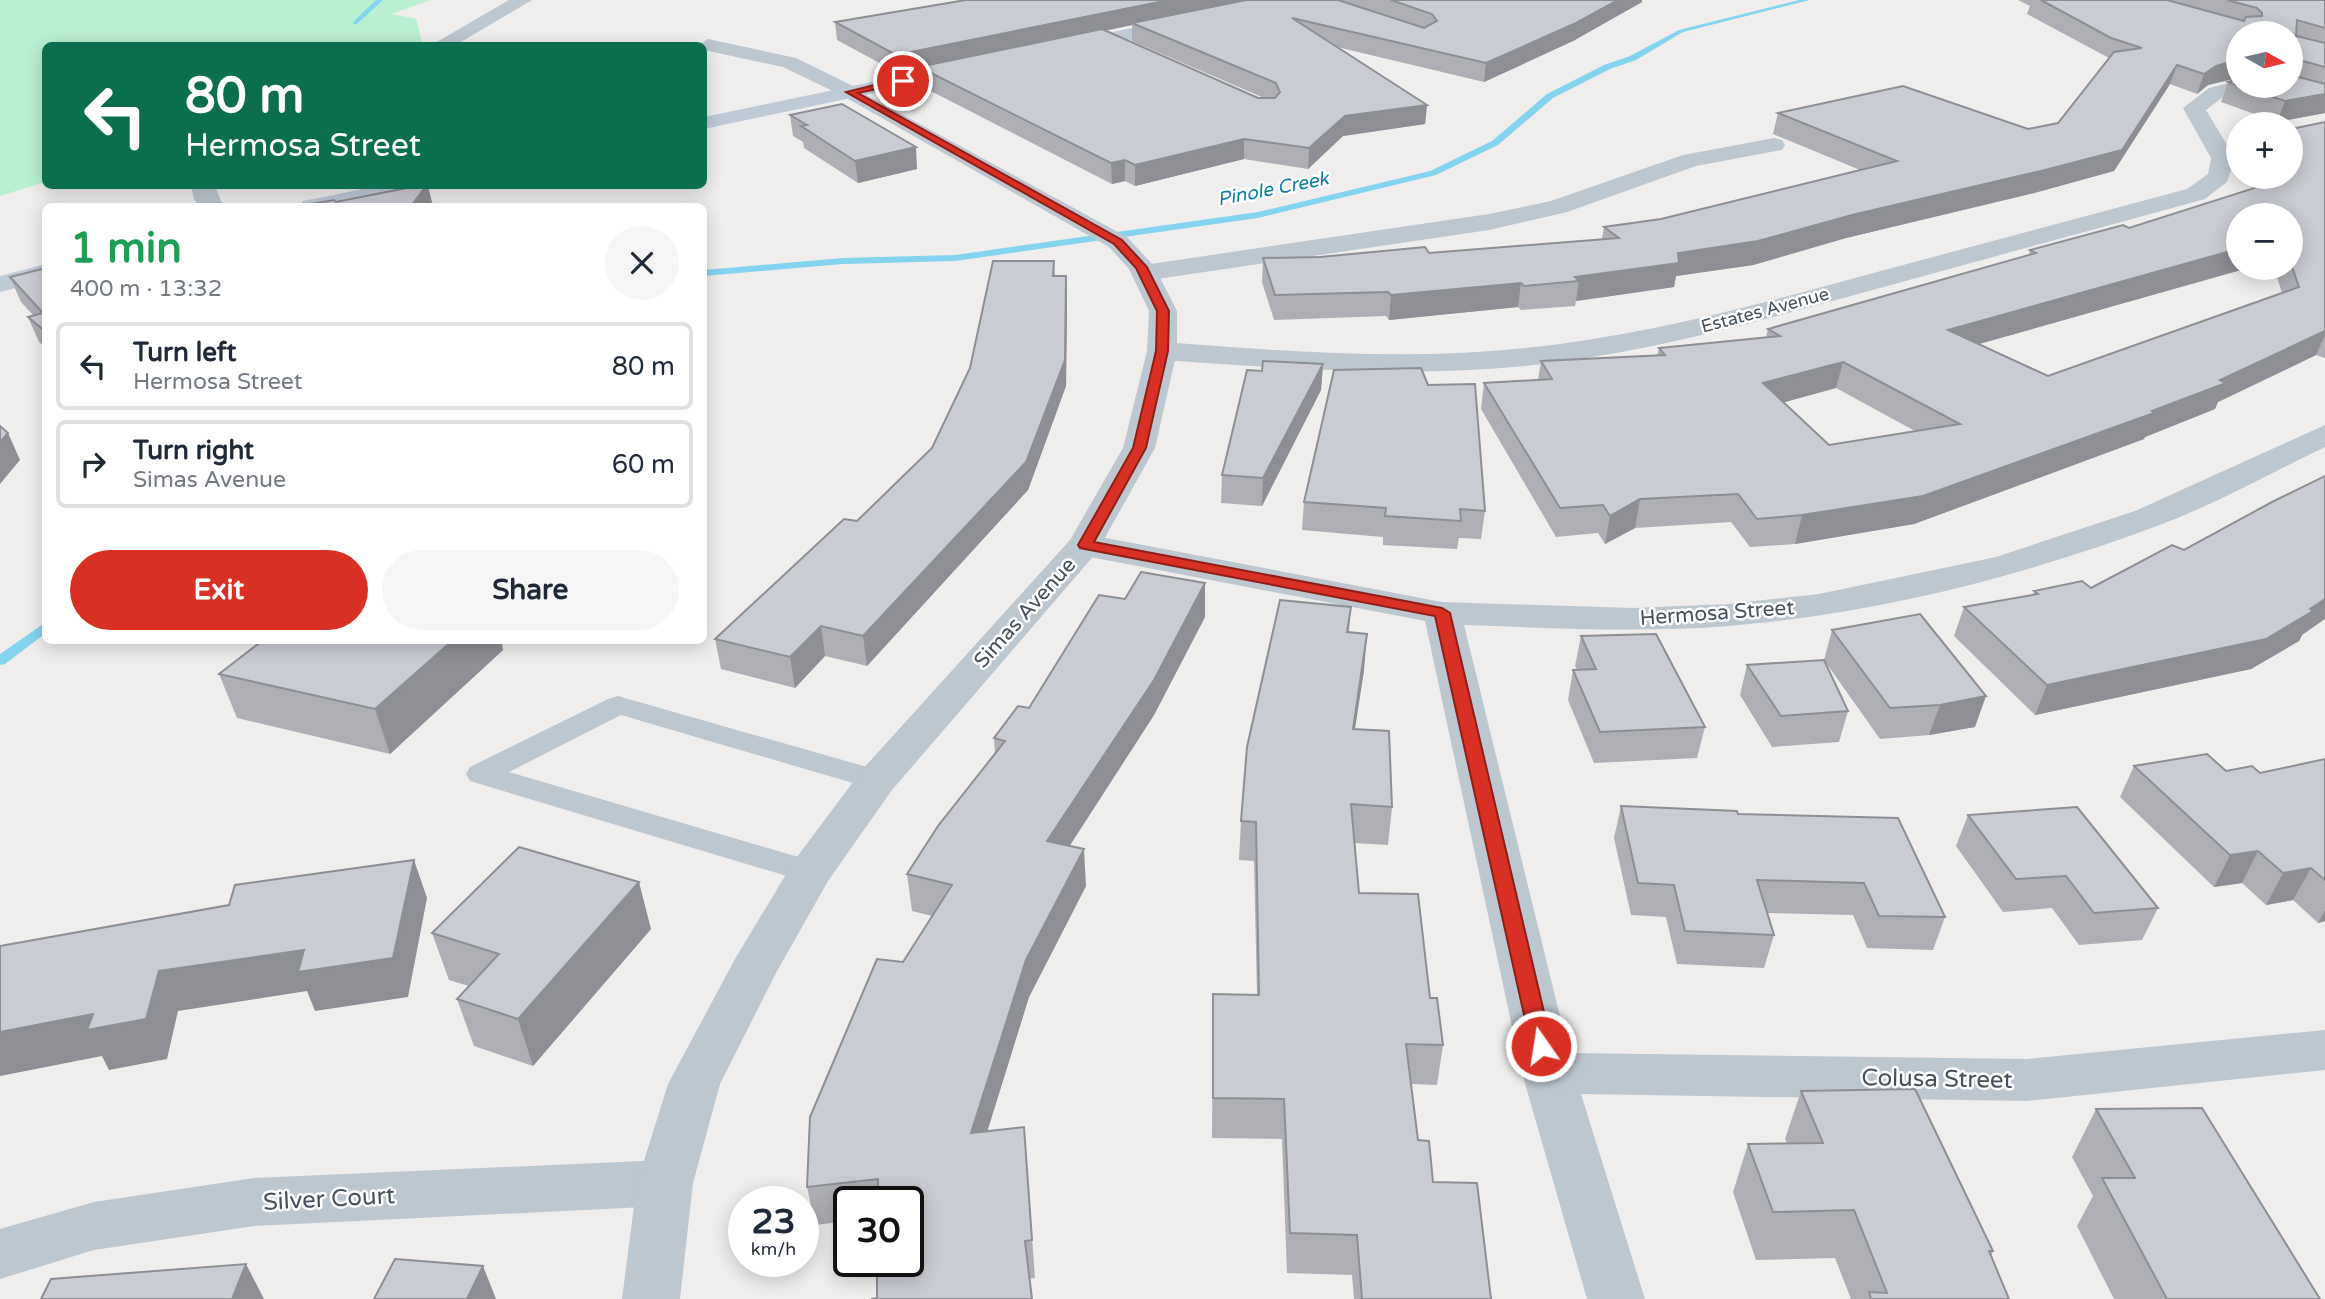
<!DOCTYPE html>
<html lang="en">
<head>
<meta charset="utf-8">
<style>
  :root { --surface:#fff; --page:#f6f6f7; --text:#1f2937; --muted:#747a83; --line:#e0e1e3; --accent:#d93025 }
  body { margin:0; font-family:"Varela Round",sans-serif; background:var(--page); color:var(--text); height:100vh; display:flex; flex-direction:column; font-size:26px; white-space:nowrap }
  * { box-sizing:border-box; margin:0 }
  p { font-size:23px; color:var(--muted) }
  .icon { flex:none; width:38px; height:38px; fill:none; stroke:currentColor; stroke-width:2; stroke-linecap:round; stroke-linejoin:round }
  .map { position:relative; flex:1; overflow:hidden }
  .panel { position:absolute; left:42px; top:203px; width:665px; height:441px; display:flex; flex-direction:column; background:var(--surface); border-radius:10px; box-shadow:0 4px 18px #0003 }
  .panel>* { flex:none }
  .banner { position:absolute; left:42px; top:42px; width:665px; height:147px; border-radius:10px; box-shadow:0 4px 18px #0003; background:#0b6e4f; color:#fff; overflow:hidden }
  .needle { width:46px; rotate:98deg }
  .tools { position:absolute; left:2226px; top:21px; display:grid; gap:14px }
  .tools a { display:grid; place-items:center; width:77px; height:77px; border-radius:50%; background:var(--surface); box-shadow:0 4px 18px #0003; font-size:35px }
  .speed { position:absolute; left:728px; top:1186px; display:flex; gap:14px; font-size:35px; font-weight:700; text-align:center }
  .speed>* { display:grid; place-content:center; width:91px; height:91px; border-radius:50%; background:var(--surface); box-shadow:0 4px 18px #0003; line-height:1 }
  .speed small { font-size:18px; font-weight:400 }
  .speed .limit { border:4px solid #111; border-radius:10px; background:#fff; color:#111 }
  .pin { position:absolute; display:grid; place-items:center; width:60px; height:60px; color:#fff; margin:-30px; border:4px solid #fff; border-radius:50%; box-shadow:0 2px 7px #0007 }
  .me { position:absolute; width:77px; margin:-38px; rotate:347deg; stroke-linejoin:round; filter:drop-shadow(0 0 5px #0008) }
  .turn { display:flex; align-items:center; gap:24px; height:147px; padding:0 28px; font-size:32px }
  .turn .icon { width:91px; height:91px; stroke-width:2.5 }
  .turn b { display:block; font-size:49px; line-height:60px }
  .round { display:grid; place-items:center; flex:none; width:74px; height:74px; border-radius:37px; background:var(--page) }
  .headline { display:flex; align-items:center; justify-content:space-between; height:119px; padding:0 28px }
  h1 { font-size:42px; font-weight:800; line-height:52px; color:#1e9e55 }
  .action { display:flex; gap:14px; margin-top:auto; padding:14px 28px }
  .action a { flex:1; height:80px; border-radius:42px; background:var(--accent); color:#fff; font-size:28px; font-weight:800; line-height:80px; text-align:center }
  .action a+a { background:var(--page); color:var(--text) }
  ul { padding:0; list-style:none }
  li { display:flex; align-items:center; gap:21px; height:88px; margin:0 14px 10px; padding:0 14px; border:4px solid var(--line); border-radius:10px }
  li div { flex:1 }
  li b { display:block; font-size:26px }
  li em { font-style:normal }
  .map>svg:first-child { display:block }
  .green { fill:#b9f0d1 }
  .lines { fill:none; stroke-linecap:round; stroke-linejoin:round }
  .stream { fill:#85d4ef; fill-rule:evenodd }
  .service { fill:#bdc7d0; fill-rule:evenodd }
  .minor { fill:#bdc7d0; fill-rule:evenodd }
  .tertiary { fill:#bdc7d0; fill-rule:evenodd }
  .secondary { fill:#bfcad7; fill-rule:evenodd }
  .wall { fill:#aeafb5; fill-rule:evenodd }
  .shaded-wall { fill:#8d8f94 }
  .building { fill:#caccd3; stroke:#8d8f94; stroke-width:2; fill-rule:evenodd }
  .route { fill:#d93025; stroke:#8d1f18; stroke-width:2 }
  .labels { text-anchor:middle; dominant-baseline:central; stroke-width:5; stroke-linejoin:round; paint-order:stroke }
  .far-street-label { font-size:18px; fill:#45505c; stroke:#fff }
  .far-water-label { font-size:19px; font-style:italic; fill:#087ca5; stroke:#fff }
  .street-label { font-size:21px; fill:#45505c; stroke:#fff }
  .near-street-label { font-size:24px; fill:#45505c; stroke:#fff }
</style>
</head>
<body>
<div class="map">
<svg width="2325" height="1299" viewBox="0 0 2325 1299">
  <rect width="100%" height="100%" fill="#f0eded"/>
  <polygon class="green" points="0,0 430,0 392,14 416,19 422,42 403,46 328,46 326,42 303,46 46,46 45,182 0,196"/>
  <g class="lines">
    <g class="stream">
      <polygon points="376,0 383,0 357,24 353,24 353,22"/>
      <polygon points="1799,0 1810,0 1683,32 1636,60 1610,69 1553,98 1498,145 1436,175 1258,218 955,261 843,264 704,276 704,270 843,258 955,255 1258,212 1430,171 1492,141 1547,94 1604,65 1630,56 1679,30"/>
      <polygon points="46,622 46,633 5,664 0,665 0,654"/>
    </g>
    <polygon class="service" points="618,696 888,773 892,780 888,787 877,790 621,715 509,772 822,864 827,872 822,880 810,883 470,781 466,774 470,767 608,699"/>
    <g class="minor">
      <polygon points="509,0 532,0 454,46 430,46"/>
      <polygon points="708,39 796,58 857,88 860,92 857,96 843,96 783,67 704,50 704,46 698,45"/>
      <path d="M2238,81V86H2255L2252,90L2223,97L2206,110L2235,158L2227,182L2205,199C2093,230 1981,260 1869,291C1756,322 1643,354 1525,366C1405,378 1282,368 1162,360L1152,357L1147,351L1152,345L1162,342C1282,351 1405,361 1526,348C1642,336 1754,306 1866,275C1973,246 2080,218 2187,189L2208,174L2211,158L2183,108L2209,88Z"/>
      <polygon points="1774,138 1782,140 1785,145 1782,150 1696,166 1567,212 1489,230 1144,281 1135,279 1131,273 1135,267 1144,265 1489,214 1551,201 1683,155"/>
      <polygon points="191,186 215,186 223,206 199,206 194,199"/>
      <path d="M2325,425V447C2270,473 2214,505 2157,526C2020,577 1875,614 1729,626C1641,633 1552,628 1464,625L1569,1053L2026,1059L2325,1030V1070L2026,1101L1581,1094L1645,1299H1587L1522,1073L1425,621L1085,556L1073,552L1067,545L1073,538L1085,534L1442,602L1633,608L1728,604L1819,594L1996,557L2135,511Z"/>
      <polygon points="665,1160 685,1167 693,1183 685,1199 665,1206 254,1226 94,1250 0,1279 0,1229 94,1202 254,1178"/>
    </g>
    <polygon class="tertiary" points="850,86 1127,237 1154,266 1177,311 1177,351 1155,448 1097,552 892,790 828,881 776,973 720,1084 693,1183 680,1299 622,1299 637,1183 668,1084 735,959 794,861 862,770 1070,540 1123,448 1147,351 1149,311 1129,269 1109,247 843,96 840,92 843,88"/>
    <g class="secondary">
      <polygon points="1185,17 1192,19 1194,23 1192,27 1069,53 1059,47 1069,41"/>
      <polygon points="972,61 979,63 982,67 979,71 704,129 704,117"/>
      <polygon points="378,186 423,186 419,191 346,206 300,206 303,201"/>
      <polygon points="46,264 46,280 0,292 0,276"/>
    </g>
  </g>
  <g class="wall">
    <path d="M966,0H1642V2L1573,41L1484,82L1337,47L1427,105L1425,124L1343,136L1308,169L1244,159L1135,186L1125,181L1112,184L921,86L919,69L898,73L837,40L835,22ZM1132,25V41L1264,98H1258L1105,31Z"/>
    <path d="M2018,0H2325V113L2277,122L2221,102L2228,82L2238,79L2237,78L2208,85L2197,94L2170,84L2114,171L2034,193L1846,238L1753,265L1676,276L1674,287L1576,301L1575,306L1521,310L1518,307L1389,320L1386,316L1274,320L1262,282L1263,258L1429,253L1602,239L1604,227L1661,219L1860,170L1773,134L1778,113L2028,129L2058,123L2109,58L2027,14L2030,6ZM2238,33L2291,86H2238Z"/>
    <polygon points="790,115 917,169 858,183 804,148 803,142 793,136"/>
    <path d="M2325,122V358L2316,355L2218,402L2215,409L2145,437L2144,439L1914,524L1795,544L1750,547L1731,522L1635,528L1605,544L1598,533L1556,537L1481,409L1484,383L1538,380L1541,361L1657,356L1659,348L1766,337L1768,329L2029,255L2030,250L2129,228L2269,183L2267,177H2291ZM2291,215V268H2274L2282,293L2048,376L1979,344L2248,268ZM1836,388L1915,431L1829,445L1783,402Z"/>
    <polygon points="1054,261 1055,276 1066,276 1067,301 1066,386 1028,490 867,666 825,656 795,688 721,669 715,639 857,521 932,448"/>
    <polygon points="46,268 46,348 39,342 28,317 33,315 21,302 10,277"/>
    <polygon points="1323,364 1321,390 1262,506 1221,503 1222,475 1262,371"/>
    <polygon points="1428,385 1485,511 1481,539 1459,538 1457,549 1383,545 1383,537 1302,530 1304,502"/>
    <polygon points="2091,588 2302,635 2299,641 2251,669 2035,715 1954,636 1964,607 2033,595 2034,591"/>
    <polygon points="1351,607 1349,632 1364,670 1355,729 1392,807 1388,845 1354,843 1359,893 1430,998 1443,1045 1437,1085 1411,1084 1418,1140 1433,1182 1487,1278 1491,1299 1354,1299 1352,1275 1287,1273 1282,1139 1212,1138 1213,994 1257,995 1254,861 1239,860 1241,821"/>
    <polygon points="1205,617 1154,715 1069,846 1086,886 1029,997 987,1131 1024,1127 1035,1278 877,1298 908,1202 849,1202 849,1221 815,1225 807,1187 903,962 932,916 912,911 907,874 995,754 994,738"/>
    <polygon points="1832,630 1975,727 1929,735 1880,739 1824,660 1848,711 1839,742 1772,747 1740,695 1747,665 1824,660"/>
    <polygon points="1581,636 1705,727 1697,758 1594,763 1568,700 1573,670 1577,669 1575,666"/>
    <polygon points="263,640 501,640 503,650 390,754 237,718 219,674"/>
    <polygon points="2325,759 2325,921 2318,923 2293,900 2266,905 2242,883 2214,887 2120,797 2134,766 2260,773"/>
    <polygon points="1621,806 1738,814 1945,917 1933,950 1867,948 1853,915 1767,913 1774,935 1764,968 1677,964 1666,917 1631,915 1614,838"/>
    <polygon points="1968,815 2158,908 2142,940 2079,945 2052,908 2003,912 1956,846"/>
    <polygon points="651,929 533,1066 474,1046 457,999 469,986 449,980 432,933"/>
    <polygon points="1801,1091 1993,1251 1991,1256 2009,1299 1851,1299 1835,1258 1756,1260 1733,1192 1748,1144 1787,1143 1785,1139"/>
    <polygon points="2096,1109 2320,1299 2114,1299 2077,1226 2093,1196 2072,1157"/>
  </g>
  <g class="shaded-wall">
    <polygon points="1169,0 1253,0 1132,23 1132,25 922,68 919,67 919,69 898,73 896,55"/>
    <polygon points="1618,0 1642,0 1642,2 1573,41 1484,82 1486,63"/>
    <polygon points="2238,60 2237,78 2208,85 2197,94 2204,74 2216,66"/>
    <polygon points="2299,60 2292,79 2291,81 2291,64"/>
    <polygon points="2177,65 2170,84 2114,171 2034,193 1846,238 1753,265 1676,276 1674,287 1576,301 1579,281 1575,277 1678,253 1852,215 2041,171"/>
    <polygon points="2325,94 2325,113 2277,122 2285,101"/>
    <polygon points="1427,105 1425,124 1343,136 1308,169 1309,148 1345,116"/>
    <polygon points="1244,139 1244,159 1135,186 1135,165"/>
    <polygon points="916,147 917,169 858,183 855,161"/>
    <polygon points="1125,160 1125,181 1112,184 1111,163"/>
    <polygon points="426,186 428,186 433,206 411,206"/>
    <polygon points="2238,249 2238,268 2248,268 1940,355 1948,330"/>
    <polygon points="1066,276 1067,301 1066,386 1028,490 867,666 863,636"/>
    <polygon points="1521,283 1518,307 1389,320 1391,295"/>
    <polygon points="2325,331 2325,335 2316,355 2218,402 2215,409 2145,437 2144,439 1914,524 1795,544 1802,515 2152,411"/>
    <polygon points="1843,362 1836,388 1756,410 1763,383"/>
    <polygon points="1323,364 1321,390 1262,506 1263,478"/>
    <polygon points="8,433 20,460 0,484 0,442"/>
    <polygon points="1640,499 1635,528 1605,544 1610,516"/>
    <polygon points="1205,583 1205,617 1154,715 1049,878 1047,841"/>
    <polygon points="2325,599 2325,619 2302,635 2299,641 2251,669 2035,715 2047,685 2310,609"/>
    <polygon points="821,626 825,656 795,688 790,657"/>
    <polygon points="1367,634 1364,670 1349,766 1353,729"/>
    <polygon points="453,640 501,640 503,650 390,754 375,709"/>
    <polygon points="1986,696 1975,727 1929,735 1940,705"/>
    <polygon points="1084,849 1086,886 1029,997 975,1171 971,1133 1026,960"/>
    <polygon points="2258,851 2242,883 2214,887 2230,855"/>
    <polygon points="414,860 427,898 408,997 315,1011 307,991 178,1011 167,1059 109,1070 102,1056 0,1076 0,1032 159,971"/>
    <polygon points="2311,868 2293,900 2266,905 2283,873"/>
    <polygon points="639,882 651,929 533,1066 518,1019"/>
    <polygon points="2325,910 2325,921 2318,923"/>
    <polygon points="246,1264 264,1299 232,1299"/>
    <polygon points="483,1266 496,1299 467,1299"/>
  </g>
  <g class="building">
    <polygon points="966,0 1169,0 896,55 835,22"/>
    <polygon points="1246,0 1338,0 1424,28 1437,21 1432,14 1391,0 1618,0 1576,23 1486,63 1292,18 1427,105 1345,116 1309,148 1244,139 1135,165 1125,160 1111,163 919,67 1102,29 1258,98 1275,98 1280,92 1276,83 1132,23"/>
    <polygon points="2041,0 2167,0 2244,21 2246,17 2262,16 2262,13 2257,8 2227,0 2325,0 2325,28 2297,20 2296,36 2325,43 2325,67 2299,60 2296,64 2291,64 2291,33 2238,33 2238,60 2216,66 2204,74 2177,65 2122,150 2041,171 1852,215 1758,241 1678,253 1679,263 1575,277 1579,281 1524,286 1521,283 1391,295 1388,292 1275,295 1263,258 1320,257 1425,247 1429,253 1619,238 1604,227 1661,219 1897,161 1778,113 1903,86 2028,129 2058,123 2114,52 2142,48 2111,38"/>
    <polygon points="2291,75 2325,84 2325,94 2285,101 2239,86 2291,86"/>
    <polygon points="2238,79 2238,86 2228,82"/>
    <polygon points="842,104 916,147 855,161 801,126 807,125 790,115"/>
    <path d="M2325,122V331L2220,380L2226,383L2152,411L2154,413L1923,496L1802,515L1757,519L1738,494L1640,499L1610,516L1603,505L1560,508L1484,383L1552,379L1541,361L1665,355L1659,348L1780,336L1768,329L2036,253L2030,250L2123,225L2129,228L2283,179L2282,177H2291V129ZM2238,215H2291V264L2299,287L2048,376L1948,330L2238,249ZM1843,362L1960,424L1829,445L1763,383Z"/>
    <polygon points="417,186 426,186 411,206 299,206 334,200 336,202"/>
    <polygon points="993,261 1054,261 1053,276 1066,276 1065,360 1026,462 863,636 821,626 790,657 715,639 844,519 857,521 932,448 970,368"/>
    <polygon points="46,268 46,332 28,317 43,313 10,277"/>
    <polygon points="1263,361 1323,364 1263,478 1222,475 1247,370 1262,371"/>
    <polygon points="1421,368 1428,385 1475,384 1485,511 1460,509 1461,521 1385,516 1386,508 1304,502 1334,370"/>
    <polygon points="0,426 8,433 0,442"/>
    <polygon points="2325,476 2325,599 2310,609 2313,611 2266,639 2047,685 1964,607 2038,594 2034,591 2082,581 2091,588 2172,545 2184,550 2272,502"/>
    <polygon points="1141,572 1205,583 1154,680 1047,841 1084,849 1026,960 971,1133 1024,1127 1032,1240 1025,1241 1032,1299 871,1299 877,1298 877,1262 908,1262 908,1202 878,1202 878,1179 807,1187 810,1117 877,959 903,962 952,885 907,874 938,826 1005,741 994,738 1018,706 1029,708 1099,595 1125,599"/>
    <polygon points="1280,600 1351,607 1347,632 1367,634 1353,729 1389,731 1392,807 1351,804 1359,893 1418,894 1430,998 1437,998 1443,1045 1406,1044 1418,1140 1429,1141 1433,1182 1477,1183 1491,1299 1362,1299 1357,1235 1290,1233 1284,1099 1213,1098 1213,994 1259,995 1256,822 1241,821 1247,747"/>
    <polygon points="1920,614 1986,696 1940,705 1890,708 1832,630"/>
    <polygon points="1656,634 1705,727 1600,732 1573,670 1596,669 1581,636"/>
    <polygon points="263,640 453,640 375,709 219,674"/>
    <polygon points="1824,660 1848,711 1781,716 1747,665"/>
    <polygon points="2207,754 2226,771 2252,766 2260,773 2325,759 2325,880 2311,868 2283,873 2258,851 2230,855 2134,766"/>
    <polygon points="1621,806 1737,811 1738,814 1898,818 1945,917 1879,916 1864,883 1757,880 1774,935 1685,931 1674,885 1638,883"/>
    <polygon points="2077,807 2158,908 2094,913 2066,876 2016,879 1968,815"/>
    <polygon points="519,847 639,882 518,1019 457,999 499,954 432,933"/>
    <polygon points="414,860 393,958 298,972 304,950 159,971 146,1019 87,1030 93,1014 0,1032 0,946 229,905 235,885"/>
    <polygon points="1915,1089 1993,1251 1989,1251 2009,1299 1871,1299 1869,1292 1887,1293 1854,1210 1773,1212 1748,1144 1823,1143 1801,1091"/>
    <polygon points="2202,1108 2320,1299 2167,1299 2102,1178 2135,1178 2096,1109"/>
    <polygon points="395,1259 483,1266 467,1299 374,1299"/>
    <polygon points="246,1264 232,1299 41,1299 51,1279"/>
  </g>
  <polygon class="route" points="903,78 906,83 858,93 1122,240 1147,267 1169,311 1168,351 1146,448 1094,542 1442,608 1450,613 1552,1046 1549,1052 1541,1055 1534,1052 1531,1046 1435,616 1080,548 1078,545 1133,448 1156,351 1157,311 1136,268 1114,244 846,92"/>
  <g class="labels">
    <g class="far-street-label">
      <text transform="translate(1765 310) rotate(-15)">Estates Avenue</text>
    </g>
    <g class="far-water-label">
      <text transform="translate(1273 189) rotate(-11)">Pinole Creek</text>
    </g>
    <g class="street-label">
      <text transform="translate(1025 613) rotate(-48)">Simas Avenue</text>
      <text transform="translate(1717 613) rotate(-4)">Hermosa Street</text>
    </g>
    <g class="near-street-label">
      <text transform="translate(1937 1079) rotate(1)">Colusa Street</text>
      <text transform="translate(329 1199) rotate(-3)">Silver Court</text>
    </g>
  </g>
</svg>
<div class="tools">
<a><svg class="needle" viewBox="-14 -14 28 28"><path d="M0-13l5 13h-10z" fill="#e53935"/><path d="M0 13l5-13h-10z" fill="#747a83"/></svg></a>
<a>+</a>
<a>−</a>
</div>
<div class="speed"><div>23<small>km/h</small></div><div class="limit">30</div></div>
<div class="pin" style="left:903px;top:81px;background:#d93025"><svg class="icon" aria-label="arrive" viewBox="0 0 24 24"><path d="M6 21V4h12l-3 4 3 4H6"/></svg></div>
<svg class="me" style="left:1541px;top:1046px" viewBox="-20 -20 40 40"><circle r="17" fill="#d93025" stroke="#fff" stroke-width="3"/><path d="M0-11L8 9 0 5-8 9z" fill="#fff"/></svg>
<div class="banner">
<div class="turn"><svg class="icon" aria-label="left" viewBox="0 0 24 24"><path d="M17 20v-9H6M10 6l-5 5 5 5"/></svg><div><b>80 m</b>Hermosa Street</div></div>
</div>
<section class="panel">
<div class="headline"><div><h1>1 min</h1><p>400 m · 13:32</p></div><a class="round"><svg class="icon" aria-label="close" viewBox="0 0 24 24"><path d="M6 6l12 12M18 6L6 18"/></svg></a></div>
<ul>
<li><svg class="icon" aria-label="left" viewBox="0 0 24 24"><path d="M17 20v-9H6M10 6l-5 5 5 5"/></svg><div><b>Turn left</b><p>Hermosa Street</p></div><em>80 m</em></li>
<li><svg class="icon" aria-label="right" viewBox="0 0 24 24"><path d="M7 20v-9h11M14 6l5 5-5 5"/></svg><div><b>Turn right</b><p>Simas Avenue</p></div><em>60 m</em></li>
</ul>
<div class="action"><a>Exit</a><a>Share</a></div>
</section>
</div>
</body>
</html>
